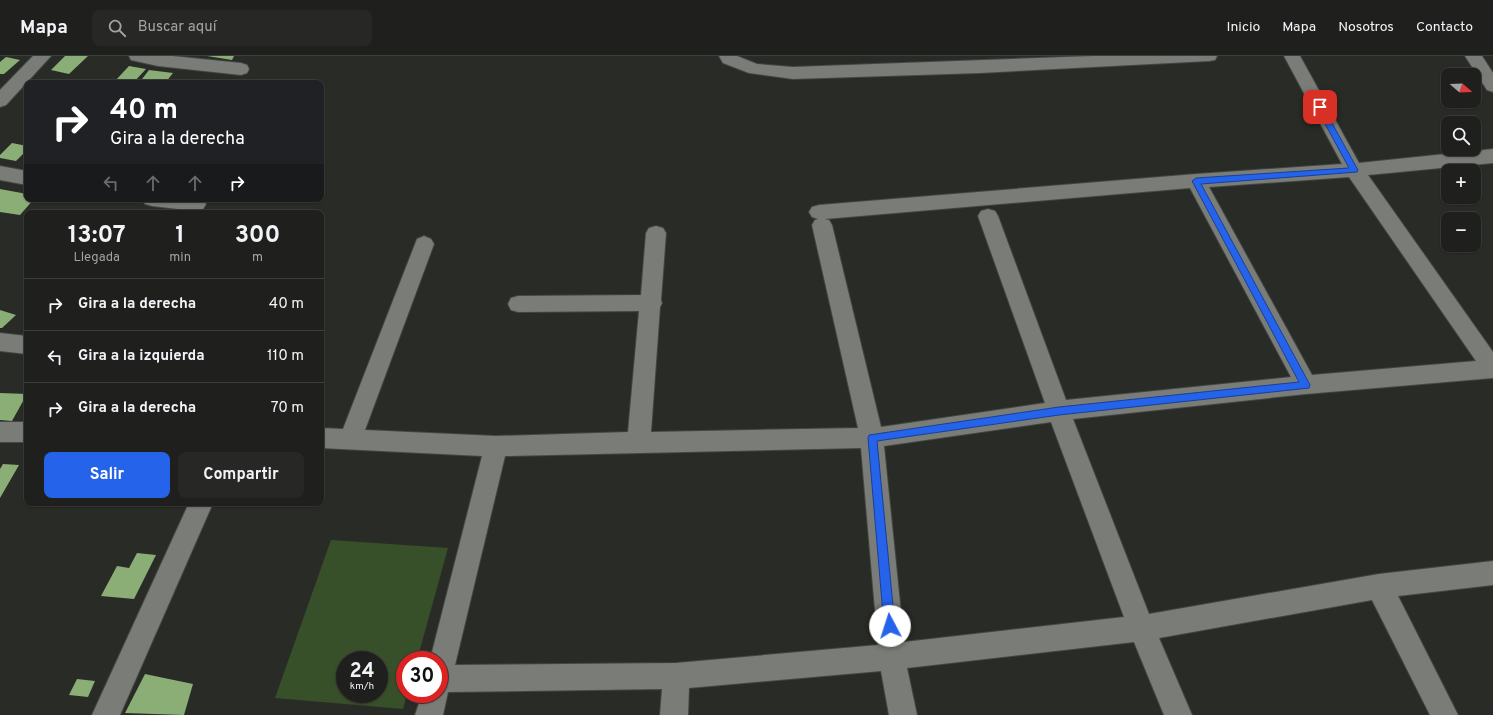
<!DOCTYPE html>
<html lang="es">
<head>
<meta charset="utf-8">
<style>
  :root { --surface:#1f201d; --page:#272826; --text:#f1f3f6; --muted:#a1a3a4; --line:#3c3e3b; --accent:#2563eb }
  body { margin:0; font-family:Overpass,sans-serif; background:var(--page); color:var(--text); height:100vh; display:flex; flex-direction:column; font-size:15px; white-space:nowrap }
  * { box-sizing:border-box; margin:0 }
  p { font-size:13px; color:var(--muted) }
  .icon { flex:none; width:22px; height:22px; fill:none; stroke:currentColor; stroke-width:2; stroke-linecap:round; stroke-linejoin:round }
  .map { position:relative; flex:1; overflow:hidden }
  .panel { position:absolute; left:24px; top:154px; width:300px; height:296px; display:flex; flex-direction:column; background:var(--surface); border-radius:8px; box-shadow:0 1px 3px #0004,0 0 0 1px var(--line) }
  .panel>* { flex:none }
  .guide { position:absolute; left:24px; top:24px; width:300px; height:122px; border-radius:8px; box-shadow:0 1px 3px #0004,0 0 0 1px var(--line); background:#202124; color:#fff; overflow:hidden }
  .needle { width:26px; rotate:109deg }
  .fabs { position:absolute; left:1441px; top:12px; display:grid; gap:8px }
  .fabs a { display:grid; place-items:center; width:40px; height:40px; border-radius:8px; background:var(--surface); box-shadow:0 1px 3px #0004,0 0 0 1px var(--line); font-size:20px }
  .speed { position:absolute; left:336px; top:595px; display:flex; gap:8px; font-size:20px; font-weight:700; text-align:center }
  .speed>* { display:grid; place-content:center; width:52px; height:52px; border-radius:50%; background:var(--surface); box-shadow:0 1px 3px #0004,0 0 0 1px var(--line); line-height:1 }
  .speed small { font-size:10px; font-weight:400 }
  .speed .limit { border:6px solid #d22; background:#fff; color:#111 }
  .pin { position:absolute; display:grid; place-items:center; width:34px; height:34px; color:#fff; margin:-17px; border-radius:8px; box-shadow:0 2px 6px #0006 }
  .me { position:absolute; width:44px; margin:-22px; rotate:355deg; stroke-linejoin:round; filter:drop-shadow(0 0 3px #0008) }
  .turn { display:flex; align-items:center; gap:14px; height:84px; padding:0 20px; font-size:18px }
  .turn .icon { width:52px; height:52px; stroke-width:2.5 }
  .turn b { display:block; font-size:28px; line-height:34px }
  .lanes { display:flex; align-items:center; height:38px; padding:0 20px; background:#0003; justify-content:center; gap:20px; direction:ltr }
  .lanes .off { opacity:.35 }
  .eta { display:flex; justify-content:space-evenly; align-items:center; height:68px; text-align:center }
  .eta b { font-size:24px; font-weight:700; line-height:28px }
  .primary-button { display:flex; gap:8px; margin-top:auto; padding:8px 20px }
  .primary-button a { flex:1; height:46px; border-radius:8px; background:var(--accent); color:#fff; font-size:16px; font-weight:700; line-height:46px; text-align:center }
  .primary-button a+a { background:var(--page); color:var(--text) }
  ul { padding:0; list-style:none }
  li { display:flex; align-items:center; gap:12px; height:52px; padding:0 20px; border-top:1px solid var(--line) }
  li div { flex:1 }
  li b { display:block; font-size:15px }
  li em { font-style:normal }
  header { display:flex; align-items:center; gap:24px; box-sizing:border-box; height:56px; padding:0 20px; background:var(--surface); border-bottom:1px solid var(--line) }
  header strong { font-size:19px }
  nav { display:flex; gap:22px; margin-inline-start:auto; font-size:14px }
  .search { width:280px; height:36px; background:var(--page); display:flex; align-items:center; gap:10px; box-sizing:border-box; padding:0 14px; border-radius:8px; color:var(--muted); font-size:15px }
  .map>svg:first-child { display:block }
  .green { fill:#38502a; fill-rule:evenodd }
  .building { fill:#8bae76 }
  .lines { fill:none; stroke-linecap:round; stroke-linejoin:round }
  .street-casing { stroke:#434642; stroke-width:2 }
  .street { fill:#797c77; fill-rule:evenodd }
  .route { fill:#2563eb; stroke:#184099 }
</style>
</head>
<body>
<header>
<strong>Mapa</strong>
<div class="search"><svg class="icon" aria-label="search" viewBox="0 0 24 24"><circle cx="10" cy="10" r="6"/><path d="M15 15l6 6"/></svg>Buscar aquí</div>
<nav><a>Inicio</a><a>Mapa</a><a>Nosotros</a><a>Contacto</a></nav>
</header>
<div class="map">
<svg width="1493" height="659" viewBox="0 0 1493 659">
  <rect width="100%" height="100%" fill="#292b27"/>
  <path class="green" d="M331,484L448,492L417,604H405V638H407L403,653L275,642ZM345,604H379V638H345Z"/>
  <g class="building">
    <polygon points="65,0 88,0 69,18 51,14"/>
    <polygon points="207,0 234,0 232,4"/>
    <polygon points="6,1 20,4 4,18 0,18 0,6"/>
    <polygon points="129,10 146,13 133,27 115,25"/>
    <polygon points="149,14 173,17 165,27 139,27"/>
    <polygon points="12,87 27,90 27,94 16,105 0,102 0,99"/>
    <polygon points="0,133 27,138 27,143 34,143 20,159 0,156"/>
    <polygon points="0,254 16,259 2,272 0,272"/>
    <polygon points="0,337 27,338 12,365 0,364"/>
    <polygon points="3,408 19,409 0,442 0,413"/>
    <polygon points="137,497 156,499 134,543 101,540 117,510 129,512"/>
    <polygon points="145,618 193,628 184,659 125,657"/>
    <polygon points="77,623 95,625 88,641 69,639"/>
  </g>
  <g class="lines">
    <g class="street-casing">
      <g id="street">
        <polygon points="33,0 51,0 6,49 0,51 0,34"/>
        <polygon points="129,0 172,0 241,7 247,9 249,13 247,17 241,19 158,10 131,4"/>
        <polygon points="719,0 737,0 757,8 793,11 1094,0 1217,0 1215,4 1209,5 980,17 793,23 749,17 723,7"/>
        <path d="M1284,0H1300L1359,107L1493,93V107L1368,119L1493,296V322L1306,338L1073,363L1149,558L1379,518L1493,505V529L1398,540L1458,659H1430L1372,544L1159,582L1192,659H1164L1134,586L907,612L917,659H889L881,615L689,632L688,659H660L662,633L448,636L443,659H415L422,638H439V604H430L482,400L321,392V372L343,373L417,183L424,180L431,183L434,188L365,374L496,380L628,376L639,255L518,256L511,254L508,248L511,242L518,240L641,239L646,177L649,172L656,170L663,172L666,177L661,244L662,247L660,251L651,376L858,372L812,169L815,164L818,163L812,161L809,156L812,151L819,149L1196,118L1342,108ZM1349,121L1476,305L1312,319L1209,131ZM1190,132L1291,321L1066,344L998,160L995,155L988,153L981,155L978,160L1045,347L881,371L832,169L829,164L825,163ZM1051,366L1124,561L904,586L884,390ZM861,392L878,589L676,607L455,609L505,400Z"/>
        <polygon points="1465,0 1482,0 1493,17 1493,36 1487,34"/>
        <polygon points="0,110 27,115 27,129 0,124"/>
        <polygon points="142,143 203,143 206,148 203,153 196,155 152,150 145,148"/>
        <polygon points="0,277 27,280 27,298 0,295"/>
        <rect x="0" y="366" width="27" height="20"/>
        <polygon points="189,447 213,447 120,659 92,659"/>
      </g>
    </g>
    <use href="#street" class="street"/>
  </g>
  <polygon class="route" points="1320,48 1323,51 1358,114 1357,116 1201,128 1309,327 1310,329 1309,332 1059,359 877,385 895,570 893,573 890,575 886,573 884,570 868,382 869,379 1059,351 1299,326 1192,125 1196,122 1349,112 1316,51"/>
</svg>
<div class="fabs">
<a><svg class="needle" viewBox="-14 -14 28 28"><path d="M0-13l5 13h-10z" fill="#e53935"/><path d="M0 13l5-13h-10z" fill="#a1a3a4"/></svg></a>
<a><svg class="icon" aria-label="search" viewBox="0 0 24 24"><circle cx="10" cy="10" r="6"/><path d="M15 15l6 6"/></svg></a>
<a>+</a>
<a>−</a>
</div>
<div class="speed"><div>24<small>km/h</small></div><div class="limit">30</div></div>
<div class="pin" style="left:1320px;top:51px;background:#d93025"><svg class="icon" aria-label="arrive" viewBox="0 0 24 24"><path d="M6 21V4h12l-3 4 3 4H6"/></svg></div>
<svg class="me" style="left:890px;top:570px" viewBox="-20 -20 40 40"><circle r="19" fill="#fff"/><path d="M0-13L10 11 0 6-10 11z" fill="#2563eb"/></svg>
<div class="guide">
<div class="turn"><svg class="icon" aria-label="right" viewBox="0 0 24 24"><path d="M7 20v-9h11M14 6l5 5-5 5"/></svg><div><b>40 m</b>Gira a la derecha</div></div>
<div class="lanes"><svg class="icon off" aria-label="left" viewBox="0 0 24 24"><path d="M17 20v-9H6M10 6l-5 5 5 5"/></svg><svg class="icon off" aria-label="ahead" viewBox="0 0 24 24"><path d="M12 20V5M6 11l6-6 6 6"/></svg><svg class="icon off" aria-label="ahead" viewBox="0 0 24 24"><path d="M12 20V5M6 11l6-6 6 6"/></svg><svg class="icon" aria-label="right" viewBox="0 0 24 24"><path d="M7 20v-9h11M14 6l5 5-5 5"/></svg></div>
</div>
<section class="panel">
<div class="eta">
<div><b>13:07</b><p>Llegada</p></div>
<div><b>1</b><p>min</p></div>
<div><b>300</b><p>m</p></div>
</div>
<ul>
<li><svg class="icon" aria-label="right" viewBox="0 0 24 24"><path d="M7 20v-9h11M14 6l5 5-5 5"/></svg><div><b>Gira a la derecha</b></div><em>40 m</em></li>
<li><svg class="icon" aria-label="left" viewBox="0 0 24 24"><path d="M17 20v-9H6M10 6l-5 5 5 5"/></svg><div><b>Gira a la izquierda</b></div><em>110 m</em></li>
<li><svg class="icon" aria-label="right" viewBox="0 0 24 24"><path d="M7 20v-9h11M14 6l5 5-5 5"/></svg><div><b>Gira a la derecha</b></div><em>70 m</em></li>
</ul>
<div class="primary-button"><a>Salir</a><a>Compartir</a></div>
</section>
</div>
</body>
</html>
